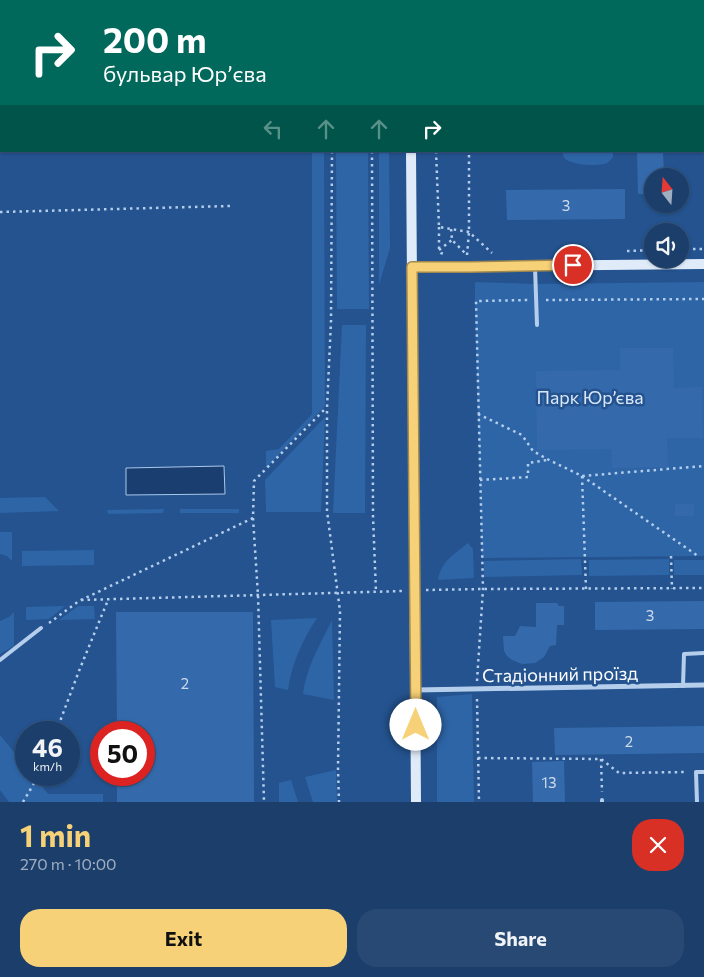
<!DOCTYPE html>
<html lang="en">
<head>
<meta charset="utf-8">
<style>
  :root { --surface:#1b3e6b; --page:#284973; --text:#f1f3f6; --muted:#a0aec1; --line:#39577e; --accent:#f6d178 }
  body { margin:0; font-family:Commissioner,sans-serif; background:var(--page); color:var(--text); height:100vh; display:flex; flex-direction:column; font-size:19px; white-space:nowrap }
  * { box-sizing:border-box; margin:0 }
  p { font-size:16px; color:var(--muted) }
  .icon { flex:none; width:28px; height:28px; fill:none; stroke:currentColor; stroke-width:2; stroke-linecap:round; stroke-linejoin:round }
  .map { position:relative; height:802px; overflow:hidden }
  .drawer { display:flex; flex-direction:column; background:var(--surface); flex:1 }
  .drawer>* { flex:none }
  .hud { position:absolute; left:0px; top:0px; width:705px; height:152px; box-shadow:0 1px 4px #0004,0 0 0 1px var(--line); background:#00695c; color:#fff; overflow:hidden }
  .needle { width:32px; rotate:343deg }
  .controls { position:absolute; left:644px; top:168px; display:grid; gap:10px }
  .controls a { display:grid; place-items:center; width:45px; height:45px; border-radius:50%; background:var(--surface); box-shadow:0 1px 4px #0004,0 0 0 1px var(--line); font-size:25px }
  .speed { position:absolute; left:15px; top:721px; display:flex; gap:10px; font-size:25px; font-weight:700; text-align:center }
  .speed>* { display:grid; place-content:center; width:65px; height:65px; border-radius:50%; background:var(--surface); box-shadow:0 1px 4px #0004,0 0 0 1px var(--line); line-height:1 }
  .speed small { font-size:12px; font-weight:400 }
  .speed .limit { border:8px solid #d22; background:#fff; color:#111 }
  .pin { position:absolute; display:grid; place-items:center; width:42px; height:42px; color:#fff; margin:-21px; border:2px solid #fff; border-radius:50%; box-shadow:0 1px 5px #0007 }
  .me { position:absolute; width:55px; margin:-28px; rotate:0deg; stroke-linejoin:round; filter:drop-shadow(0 0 4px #0008) }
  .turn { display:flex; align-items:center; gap:18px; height:105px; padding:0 20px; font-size:22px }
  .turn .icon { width:65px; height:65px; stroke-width:2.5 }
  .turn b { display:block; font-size:35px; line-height:42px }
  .lanes { display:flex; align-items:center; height:48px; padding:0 20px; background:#0003; justify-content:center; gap:25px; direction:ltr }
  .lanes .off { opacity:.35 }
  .round { display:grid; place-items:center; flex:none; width:52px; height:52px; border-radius:20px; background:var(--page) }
  .head { display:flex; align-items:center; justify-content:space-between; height:85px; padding:0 20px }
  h1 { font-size:30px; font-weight:700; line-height:38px; color:var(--accent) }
  .button { display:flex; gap:10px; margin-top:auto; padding:10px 20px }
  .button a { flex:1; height:58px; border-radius:20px; background:var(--accent); color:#111; font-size:20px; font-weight:700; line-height:58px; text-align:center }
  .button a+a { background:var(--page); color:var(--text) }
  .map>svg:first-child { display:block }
  .green { fill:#2e65a7 }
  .water { fill:#193e6f; stroke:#a9c8ec }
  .building { fill:#346aac }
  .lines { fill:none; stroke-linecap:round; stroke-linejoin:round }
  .path { stroke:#b4ceec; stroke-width:2.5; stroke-dasharray:2.5 4; stroke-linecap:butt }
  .lane { stroke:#b4ceec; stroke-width:4 }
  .street { stroke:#b4ceec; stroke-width:5 }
  .secondary { stroke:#e0ebf9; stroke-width:10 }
  .route-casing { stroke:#a0884e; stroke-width:12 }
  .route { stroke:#f6d178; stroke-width:9 }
  .labels { text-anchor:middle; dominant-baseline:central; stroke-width:5; stroke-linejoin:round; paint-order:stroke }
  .number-label { font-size:15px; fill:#ccdaea }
  .park-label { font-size:18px; fill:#d9e8f9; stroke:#24538f }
  .street-label { font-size:18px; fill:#fff; stroke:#24538f }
</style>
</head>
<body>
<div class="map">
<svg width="704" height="802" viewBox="0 0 704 802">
  <rect width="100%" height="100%" fill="#24538f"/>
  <g class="green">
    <polygon points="0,0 85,0 85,1 1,1 1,114 0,113"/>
    <polygon points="312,151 324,151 325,406 266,468 266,451 279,449 312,414"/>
    <polygon points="336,151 368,151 369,309 337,309"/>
    <polygon points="379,151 389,151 390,248 379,285"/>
    <path d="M562,151H613V157C611,159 609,162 607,163C597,167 573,165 565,159C563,156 563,154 562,151Z"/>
    <polygon points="475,282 535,284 704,282 704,556 482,558 475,300"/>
    <polygon points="342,325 366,325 365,513 333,513"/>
    <polygon points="325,417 321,512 266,512 265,480"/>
    <polygon points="45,497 59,511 0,513 0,498"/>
    <polygon points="164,509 163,513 108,514 107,510"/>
    <rect x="180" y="509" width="59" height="4"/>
    <polygon points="0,532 12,532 12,561 7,556 0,554"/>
    <path d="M468,543L473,549L474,578L438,580C441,561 455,554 468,543Z"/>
    <polygon points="94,550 94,565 22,566 22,551"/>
    <polygon points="581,559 582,575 484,577 484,561"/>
    <polygon points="669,559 669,575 589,576 589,560"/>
    <rect x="674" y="560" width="30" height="15"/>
    <polygon points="65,606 49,619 26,620 26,607"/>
    <polygon points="78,606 94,606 95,619 59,620"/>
    <polygon points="14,612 14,646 0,654 0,621 9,617"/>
    <path d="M317,618C303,639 291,665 288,690L275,687L271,620Z"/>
    <path d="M332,620L334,700L303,694C306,667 321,643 332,620Z"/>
    <polygon points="472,694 474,802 437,802 437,697"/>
    <polygon points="0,735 26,767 26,775 33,775 48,794 103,794 103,802 9,802 0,790"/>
    <polygon points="336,770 337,802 313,802 305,777"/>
    <polygon points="291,780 298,802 279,802 279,783"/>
  </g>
  <polygon class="water" points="224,466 225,494 126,495 126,468"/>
  <g class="building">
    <polygon points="637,151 663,151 664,176 652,176 652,194 638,194"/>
    <polygon points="625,189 625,219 507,220 506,190"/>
    <polygon points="620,348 673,348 674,388 702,387 703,438 667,438 668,467 612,468 611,449 537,450 536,371 620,370"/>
    <rect x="675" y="504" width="19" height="12"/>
    <polygon points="704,601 704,629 595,630 595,602"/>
    <polygon points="536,603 557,603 559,606 564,606 564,625 557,625 556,645 550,646 544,657 535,663 522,664 512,660 507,656 504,651 503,636 515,636 520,626 536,627"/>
    <polygon points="116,612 253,612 254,802 117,802 117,775 144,775 144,732 117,732"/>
    <polygon points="704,726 704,753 555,755 554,728"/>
    <polygon points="564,761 565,802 533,802 532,762"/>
  </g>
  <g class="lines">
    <g class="path">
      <polyline points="331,0 331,1"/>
      <polyline points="372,0 372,1"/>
      <polyline points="436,0 436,1"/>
      <polyline points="469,0 469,1"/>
      <polyline points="332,151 331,321 327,408 327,511 340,611 338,768 339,802"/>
      <polyline points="372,151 373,516 376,592"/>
      <polyline points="436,151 439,227 469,232 492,253"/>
      <polyline points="0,212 230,206"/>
      <polyline points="439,227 439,249 441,253 444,254"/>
      <polyline points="451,229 452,240 466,254"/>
      <polyline points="680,249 704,249"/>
      <polyline points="439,250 452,240"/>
      <polyline points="627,251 652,250"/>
      <polyline points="467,255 469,232 469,151"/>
      <polyline points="546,300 704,299"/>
      <polyline points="478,414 522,435 533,451 549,460 582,476 704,466"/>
      <polyline points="582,476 698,556"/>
      <polyline points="582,476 586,589"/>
      <polyline points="480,480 528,477 528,463 547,460"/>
      <polyline points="253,518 258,595 264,802"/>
      <polyline points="671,556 672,589"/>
      <polyline points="426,590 483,589 704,588"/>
      <polyline points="81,600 403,591"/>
      <polyline points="49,623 79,601 253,518 254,481 326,408"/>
      <polyline points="477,681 483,589 476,301 528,300"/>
      <polyline points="477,699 479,802"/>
      <polyline points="56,732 79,671 108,600"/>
      <polyline points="478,758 601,759 619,773 686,772"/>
      <polyline points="601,759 602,792"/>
      <polyline points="23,802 39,775"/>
    </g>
    <g class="lane">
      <polyline points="535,267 537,325"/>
      <polyline points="0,660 41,628"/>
      <polyline points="683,686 684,654 704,653"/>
      <polyline points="602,800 602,802"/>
      <polyline points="697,802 696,772 704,772"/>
    </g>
    <polyline class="street" points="416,690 704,685"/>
    <g class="secondary">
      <polyline points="410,0 410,1"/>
      <polyline points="411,151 416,802"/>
      <polyline points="412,267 704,264"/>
    </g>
  </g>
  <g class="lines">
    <g class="route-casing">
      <polyline id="route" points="416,725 412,267 470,267 573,265"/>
    </g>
    <use href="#route" class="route"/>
  </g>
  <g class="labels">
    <g class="number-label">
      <text x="566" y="205">3</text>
      <text x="650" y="615">3</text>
      <text x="185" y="683">2</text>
      <text x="629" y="741">2</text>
      <text x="549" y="782">13</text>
    </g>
    <g class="park-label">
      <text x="590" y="397">Парк Юр’єва</text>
    </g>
    <g class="street-label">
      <text transform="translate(560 674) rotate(-1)">Стадіонний проїзд</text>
    </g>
  </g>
</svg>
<div class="controls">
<a><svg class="needle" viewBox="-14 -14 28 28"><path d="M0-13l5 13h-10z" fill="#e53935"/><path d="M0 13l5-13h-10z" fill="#a0aec1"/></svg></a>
<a><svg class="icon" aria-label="sound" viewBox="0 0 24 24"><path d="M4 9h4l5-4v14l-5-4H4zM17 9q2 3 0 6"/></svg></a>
</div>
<div class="speed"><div>46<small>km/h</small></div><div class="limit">50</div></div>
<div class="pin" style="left:573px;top:265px;background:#d93025"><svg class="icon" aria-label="arrive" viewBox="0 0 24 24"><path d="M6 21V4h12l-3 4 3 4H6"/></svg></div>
<svg class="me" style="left:416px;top:725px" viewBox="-20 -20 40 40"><circle r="19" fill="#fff"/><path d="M0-13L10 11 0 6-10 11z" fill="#f6d178"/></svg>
<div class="hud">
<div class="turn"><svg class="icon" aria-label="right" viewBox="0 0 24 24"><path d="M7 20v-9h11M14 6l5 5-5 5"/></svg><div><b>200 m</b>бульвар Юрʼєва</div></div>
<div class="lanes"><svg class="icon off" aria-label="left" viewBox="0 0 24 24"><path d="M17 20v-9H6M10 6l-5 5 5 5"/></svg><svg class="icon off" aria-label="ahead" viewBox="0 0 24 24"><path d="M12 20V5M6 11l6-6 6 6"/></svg><svg class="icon off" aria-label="ahead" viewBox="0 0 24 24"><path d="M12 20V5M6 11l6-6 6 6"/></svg><svg class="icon" aria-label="right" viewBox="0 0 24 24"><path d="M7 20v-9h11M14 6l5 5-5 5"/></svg></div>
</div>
</div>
<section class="drawer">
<div class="head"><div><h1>1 min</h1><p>270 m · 10:00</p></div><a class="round" style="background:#d93025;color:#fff"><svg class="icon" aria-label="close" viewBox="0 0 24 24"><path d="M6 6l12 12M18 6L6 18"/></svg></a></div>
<div class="button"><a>Exit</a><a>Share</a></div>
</section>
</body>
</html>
